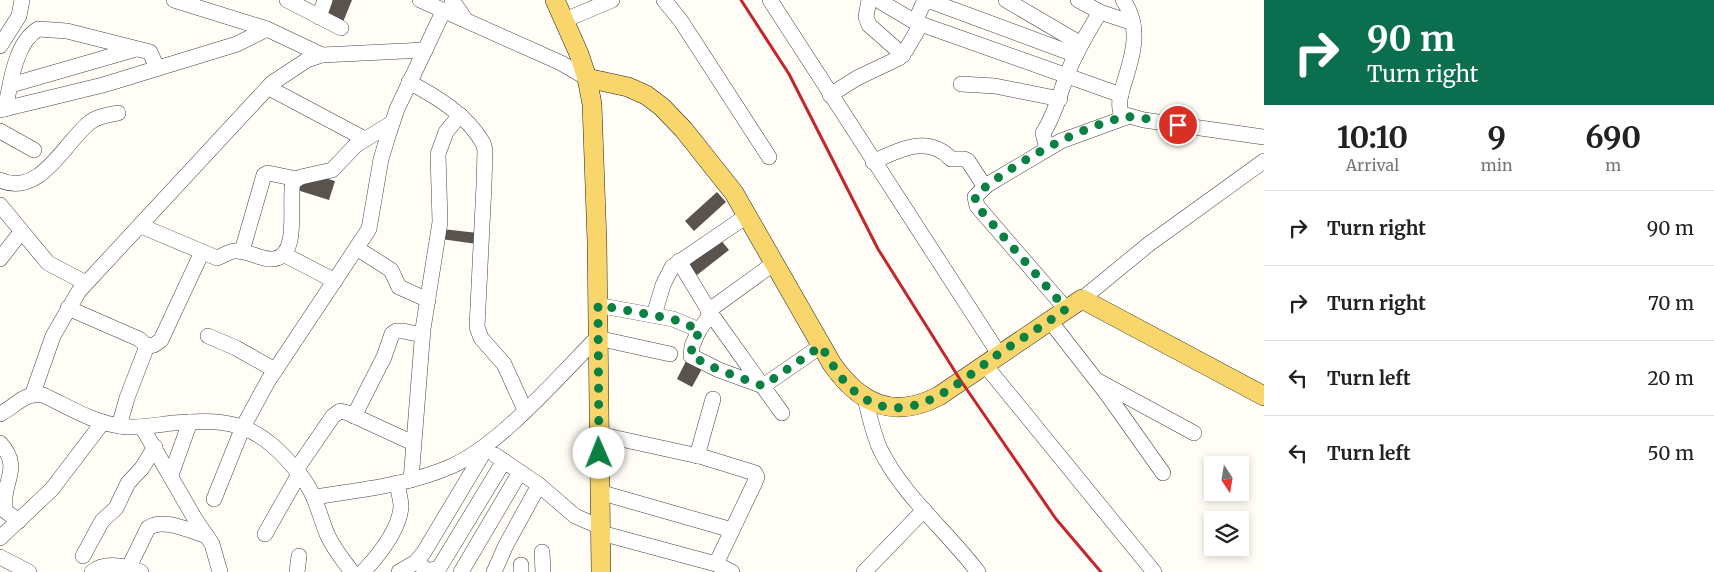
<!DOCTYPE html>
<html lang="en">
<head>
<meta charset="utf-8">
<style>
  :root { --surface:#fff; --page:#f2f2f2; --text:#222; --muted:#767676; --line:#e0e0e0 }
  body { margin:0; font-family:Merriweather,serif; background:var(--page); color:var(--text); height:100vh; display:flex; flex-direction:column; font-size:19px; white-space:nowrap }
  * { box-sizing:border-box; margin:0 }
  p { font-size:16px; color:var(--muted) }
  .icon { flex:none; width:28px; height:28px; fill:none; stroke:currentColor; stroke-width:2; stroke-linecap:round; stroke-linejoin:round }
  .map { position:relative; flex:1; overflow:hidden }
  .side { display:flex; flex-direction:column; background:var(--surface); width:450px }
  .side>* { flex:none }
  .banner { background:#0b6e4f; color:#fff; overflow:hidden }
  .needle { width:32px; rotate:168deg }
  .fabs { position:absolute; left:1204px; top:456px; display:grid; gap:10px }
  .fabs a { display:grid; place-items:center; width:45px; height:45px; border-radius:0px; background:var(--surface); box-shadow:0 2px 8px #0003; font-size:25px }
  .pin { position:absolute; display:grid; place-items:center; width:42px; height:42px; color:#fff; margin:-21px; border:2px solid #fff; border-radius:50%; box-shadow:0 1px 5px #0007 }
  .me { position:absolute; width:55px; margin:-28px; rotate:359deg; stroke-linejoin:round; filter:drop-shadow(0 0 4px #0008) }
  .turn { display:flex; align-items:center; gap:18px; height:105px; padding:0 20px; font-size:22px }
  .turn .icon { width:65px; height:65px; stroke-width:2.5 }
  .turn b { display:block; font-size:35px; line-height:42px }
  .eta { display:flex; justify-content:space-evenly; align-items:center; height:85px; text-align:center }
  .eta b { font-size:30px; font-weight:700; line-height:35px }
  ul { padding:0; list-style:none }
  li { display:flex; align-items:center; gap:15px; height:75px; padding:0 20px; border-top:1px solid var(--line) }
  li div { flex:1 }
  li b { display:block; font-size:19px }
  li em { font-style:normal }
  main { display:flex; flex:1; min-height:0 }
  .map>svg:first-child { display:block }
  .building { fill:#5a524d }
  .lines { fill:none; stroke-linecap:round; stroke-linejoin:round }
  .minor-casing { stroke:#444; stroke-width:16 }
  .major-casing { stroke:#222; stroke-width:20 }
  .minor { stroke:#fff; stroke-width:15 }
  .major { stroke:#f9d66b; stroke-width:19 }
  .rail { stroke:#c4262e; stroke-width:3 }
  .route { stroke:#0b8043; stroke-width:9; stroke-dasharray:0 16.2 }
</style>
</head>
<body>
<main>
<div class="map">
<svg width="1264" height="572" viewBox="0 0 1264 572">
  <rect width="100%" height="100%" fill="#fffdf5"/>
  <g class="building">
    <polygon points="331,0 352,0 343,22 324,18"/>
    <polygon points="318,176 335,181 329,200 297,190 300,182"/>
    <polygon points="717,192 726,202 694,231 685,221"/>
    <polygon points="442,229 478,233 477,244 441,239"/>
    <polygon points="720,239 729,250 697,275 688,264"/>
    <polygon points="687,359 703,367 692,387 677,379"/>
  </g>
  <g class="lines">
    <g class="minor-casing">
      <g id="minor">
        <polyline points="174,0 267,29 322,55"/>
        <polyline points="287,0 341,28"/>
        <polyline points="420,0 561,63 587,78"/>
        <polyline points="452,0 465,19"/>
        <polyline points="664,0 681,21 769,157"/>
        <polyline points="770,0 999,354"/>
        <polyline points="869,0 866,17 869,25 903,55"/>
        <polyline points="878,0 915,22 1121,95"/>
        <polyline points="1006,0 1081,44"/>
        <polyline points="1078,0 1100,12 1133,23"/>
        <path d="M1123,0C1154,44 1109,94 1122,114L1144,120L1264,137"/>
        <polyline points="319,17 325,0"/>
        <polyline points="565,20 612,0"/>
        <polyline points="915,22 923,4 930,1 1076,55"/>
        <polyline points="0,46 19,16 22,0"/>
        <path d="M409,82C437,97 467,115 483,143L485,150L484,185L477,327L481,338L504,364L525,410"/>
        <polyline points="961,84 995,86 1060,99"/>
        <polyline points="11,85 136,49"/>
        <polyline points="269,88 365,139"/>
        <polyline points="830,95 857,78 899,58 906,50 921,24"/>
        <path d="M5,109C11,84 14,44 38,29L67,31L150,52L157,68"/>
        <polyline points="0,110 103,85 237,44 267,29"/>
        <polyline points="0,131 34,150"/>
        <path d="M1047,149L1043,133C1055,115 1059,95 1067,75C1075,53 1088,32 1100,12"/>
        <path d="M873,162C898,150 928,134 951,159H964L968,161L985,187"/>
        <path d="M0,180C40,198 65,142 89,123C97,116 108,115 118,113"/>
        <polyline points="0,205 48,263 86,283"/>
        <path d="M141,226L217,258C223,256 229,251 235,251C248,250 260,260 273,259C301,257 288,201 293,182L301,177L332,170L356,145L392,123"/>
        <polyline points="358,249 391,270 399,287 428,300"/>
        <polyline points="242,251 264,175 268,173 297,179"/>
        <polyline points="285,255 335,281"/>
        <polyline points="0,259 21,232"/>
        <polyline points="679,261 711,314"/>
        <polyline points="1082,299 1149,244 1264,161"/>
        <polyline points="597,305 673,319 699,330 711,314 782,413"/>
        <polyline points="68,308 139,339 147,346 127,398 119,426"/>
        <polyline points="1066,309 977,206 975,197 987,185 1061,141 1127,117"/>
        <polyline points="708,311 773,264"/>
        <polyline points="654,315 663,285 672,267 748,215"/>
        <polyline points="1050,321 1107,394 1163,473"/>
        <polyline points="699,330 692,346 691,356 719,370 763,386 821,346"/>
        <polyline points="208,336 236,348 275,370"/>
        <polyline points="147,346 154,345 161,340 202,252"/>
        <polyline points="985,365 1154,572"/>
        <polyline points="1100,382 1194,433"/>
        <polyline points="33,393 53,336 79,291 272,83 307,60 322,55 425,50 444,10"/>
        <path d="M865,398C869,415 873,433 880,449C903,496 947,531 978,572"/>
        <path d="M0,414C16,406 24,392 43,395C67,406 94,423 120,426C137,429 155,425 173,423C235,417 261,426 301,476C315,493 319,514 327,534C333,548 343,560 352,572"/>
        <polyline points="354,416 384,357 392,334 396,331 403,331 422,335"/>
        <polyline points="142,427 195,519 212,544 220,572"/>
        <polyline points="598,434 703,457 755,473 757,477 755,482 716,564"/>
        <path d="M0,443C24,469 0,483 5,511L19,521"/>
        <polyline points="495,455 539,485 575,516 600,527"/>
        <polyline points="697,456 713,399"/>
        <polyline points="296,470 333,416 340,411 348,413 413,443"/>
        <polyline points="171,475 190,422"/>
        <polyline points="411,480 423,329 440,222 438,154 446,132 460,115"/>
        <polyline points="599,492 732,530"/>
        <path d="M314,497C360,490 409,485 452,466C501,444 558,377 597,338L670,354"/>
        <polyline points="214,499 243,427 268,381 369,229 381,159 388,136 397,109 425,50"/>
        <polyline points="601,533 716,564 732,572"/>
        <polyline points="265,534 299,474"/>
        <polyline points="0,538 52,489 103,422"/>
        <polyline points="542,552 543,572"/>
        <polyline points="83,556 102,521 116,508 128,483 142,468 155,447"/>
        <polyline points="0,557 29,572"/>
        <polyline points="416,562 428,571 439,568 504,461"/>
        <path d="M129,567L148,528C163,517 190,531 207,536"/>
        <path d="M92,572C105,561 127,566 141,572"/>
        <polyline points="297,572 299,556"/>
        <path d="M363,572C379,555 399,531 401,507C401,499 398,491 397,483"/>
        <polyline points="399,572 416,562 424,552 487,447"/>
        <polyline points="461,572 520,472"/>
        <polyline points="494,572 506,545 539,485"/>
        <polyline points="521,572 521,565"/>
        <polyline points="864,572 924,510"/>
      </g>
    </g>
    <g class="major-casing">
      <g id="major">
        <polyline points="555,0 579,54 587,78 592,104 597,242 601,572"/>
        <path d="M587,78L628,87L646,95L662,107L684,130L734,193L832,364C860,404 893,420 939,396L1082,299L1264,396"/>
      </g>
    </g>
    <use href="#minor" class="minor"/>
    <use href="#major" class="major"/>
    <polyline class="rail" points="741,0 789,74 878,249 961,381 1056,519 1101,572"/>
  </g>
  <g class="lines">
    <path class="route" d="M599,453L598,305L673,319L700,330L692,346L691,356L719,370L763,386L821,346C830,360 839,378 852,389C900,433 950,390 990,360C1015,342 1042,327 1066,309L977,206L975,197L978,193C1014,163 1079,127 1125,117C1134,115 1167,123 1178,125"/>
  </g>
</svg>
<div class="fabs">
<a><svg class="needle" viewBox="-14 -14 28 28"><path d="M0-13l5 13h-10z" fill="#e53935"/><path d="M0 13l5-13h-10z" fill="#767676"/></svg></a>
<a><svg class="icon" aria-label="layers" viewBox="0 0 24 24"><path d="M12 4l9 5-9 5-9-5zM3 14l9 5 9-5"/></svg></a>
</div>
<div class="pin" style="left:1178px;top:125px;background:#d93025"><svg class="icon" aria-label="arrive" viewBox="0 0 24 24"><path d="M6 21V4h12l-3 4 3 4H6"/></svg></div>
<svg class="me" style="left:599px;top:453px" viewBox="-20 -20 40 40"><circle r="19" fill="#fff"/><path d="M0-13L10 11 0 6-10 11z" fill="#0b8043"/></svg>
</div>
<section class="side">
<div class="banner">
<div class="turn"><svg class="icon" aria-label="right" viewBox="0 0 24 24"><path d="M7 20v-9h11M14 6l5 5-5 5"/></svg><div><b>90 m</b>Turn right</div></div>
</div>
<div class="eta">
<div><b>10:10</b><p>Arrival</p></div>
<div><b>9</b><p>min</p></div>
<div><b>690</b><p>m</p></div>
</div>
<ul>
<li><svg class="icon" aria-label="right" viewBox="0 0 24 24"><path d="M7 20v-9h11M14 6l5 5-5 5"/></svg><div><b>Turn right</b></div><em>90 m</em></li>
<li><svg class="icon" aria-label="right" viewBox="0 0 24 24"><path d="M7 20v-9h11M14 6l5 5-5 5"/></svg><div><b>Turn right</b></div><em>70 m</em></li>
<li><svg class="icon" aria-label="left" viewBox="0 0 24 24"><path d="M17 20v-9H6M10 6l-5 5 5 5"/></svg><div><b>Turn left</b></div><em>20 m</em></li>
<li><svg class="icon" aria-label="left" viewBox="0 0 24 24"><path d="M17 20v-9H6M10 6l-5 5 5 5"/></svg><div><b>Turn left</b></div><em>50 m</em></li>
</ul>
</section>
</main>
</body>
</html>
